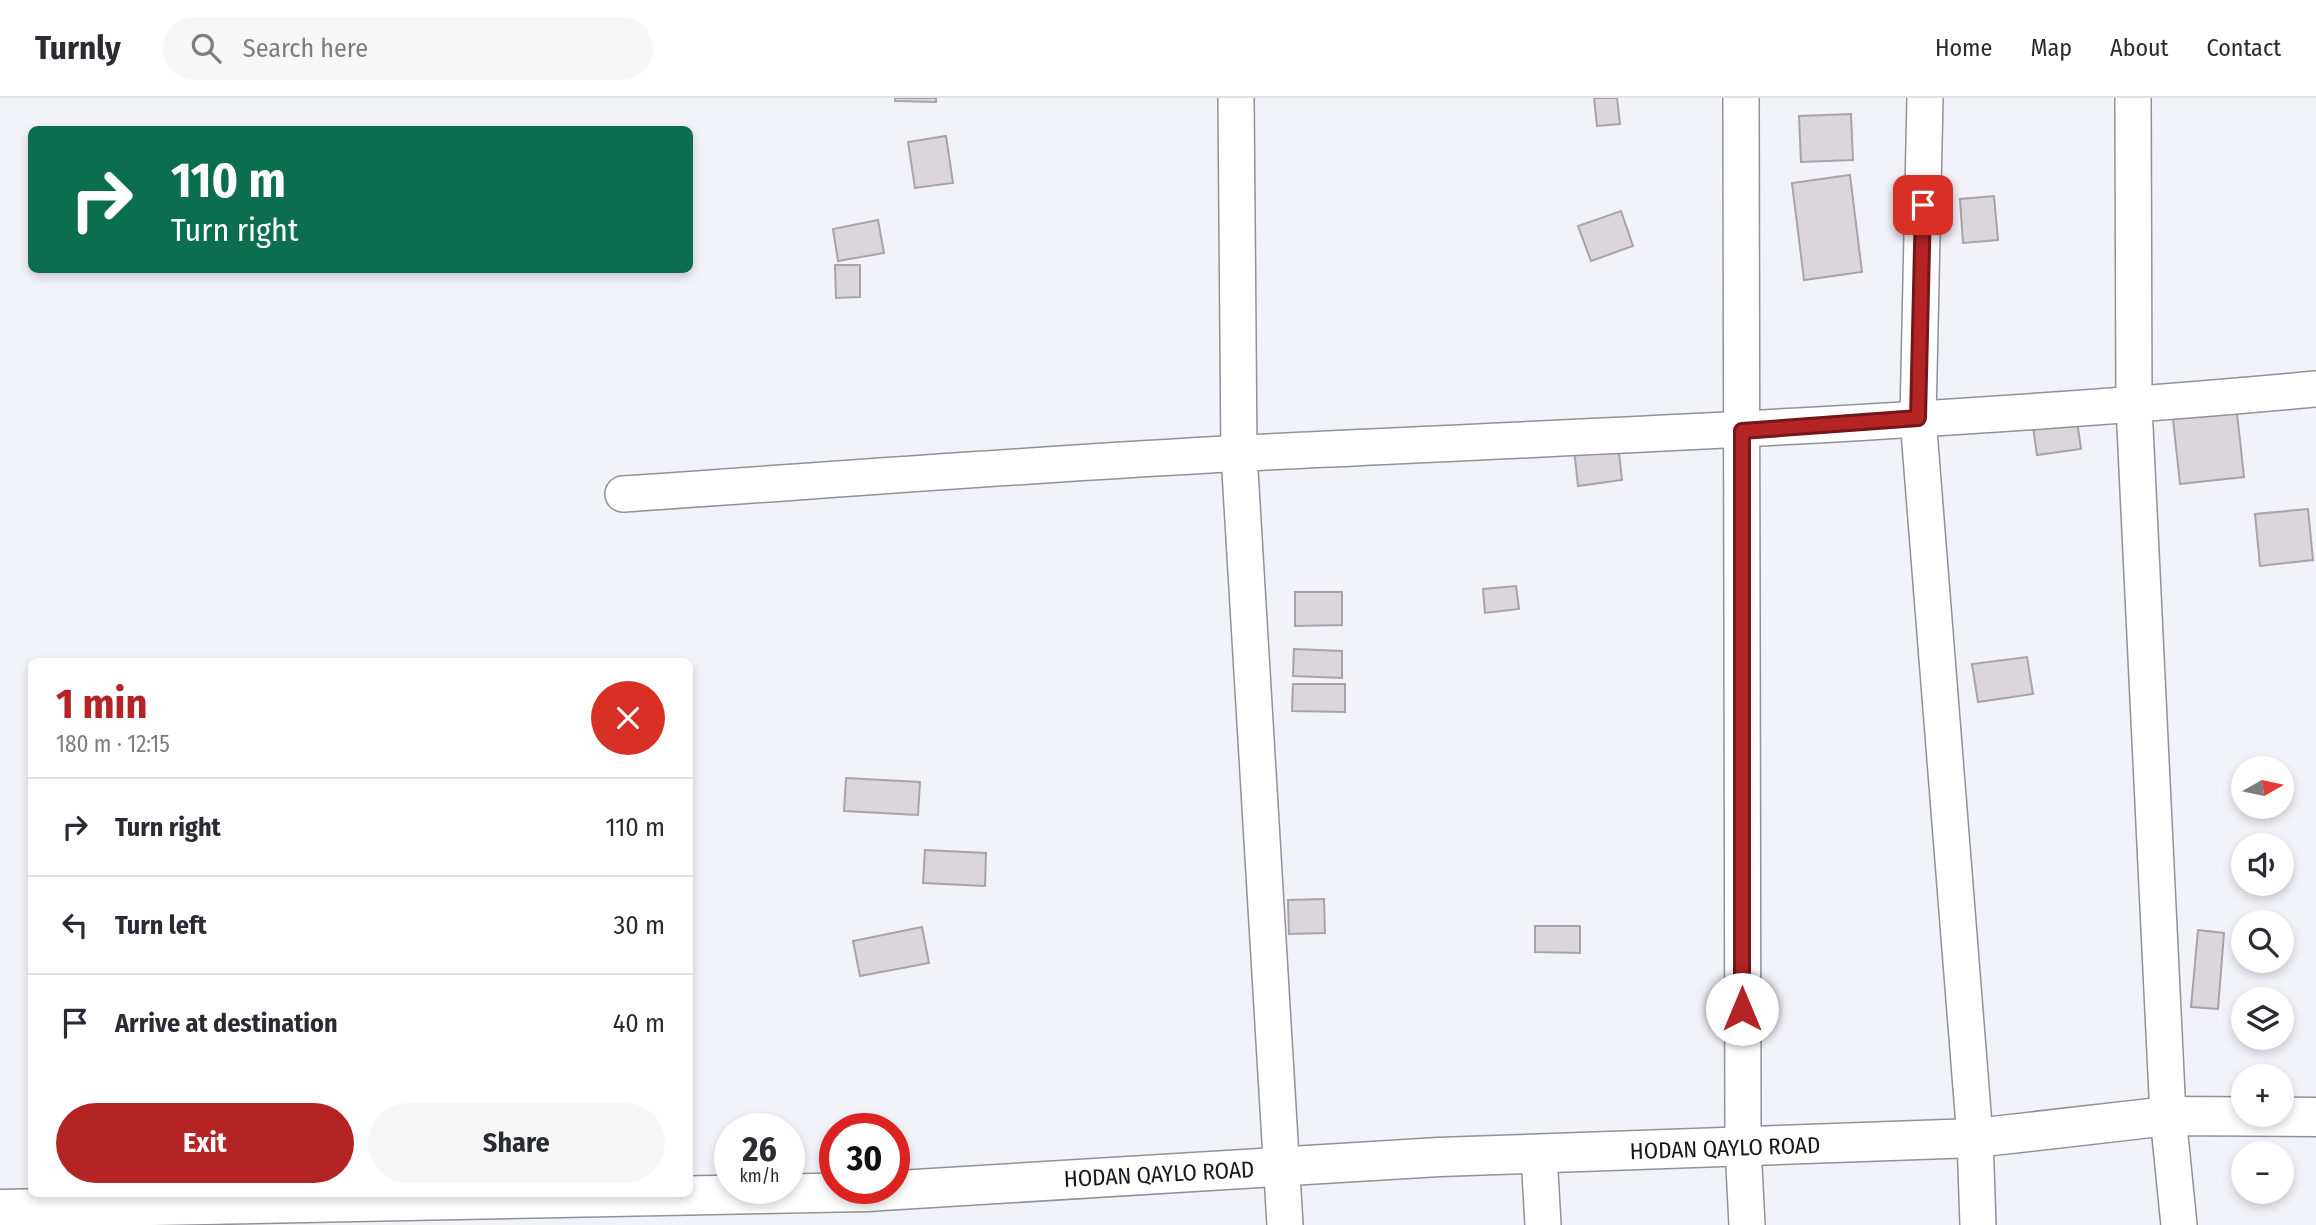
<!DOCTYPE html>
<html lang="en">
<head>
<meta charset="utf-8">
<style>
  :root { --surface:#fff; --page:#f7f7f7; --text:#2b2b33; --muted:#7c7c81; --line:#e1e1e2; --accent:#b42425 }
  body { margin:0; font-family:"Fira Sans Condensed",sans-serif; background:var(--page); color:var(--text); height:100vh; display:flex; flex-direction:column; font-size:26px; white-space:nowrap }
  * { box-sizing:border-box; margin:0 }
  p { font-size:23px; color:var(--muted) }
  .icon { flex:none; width:38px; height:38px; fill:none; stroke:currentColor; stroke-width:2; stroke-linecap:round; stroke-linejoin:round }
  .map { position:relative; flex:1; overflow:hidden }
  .drawer { position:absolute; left:28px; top:560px; width:665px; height:539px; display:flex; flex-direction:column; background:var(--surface); border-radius:10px; box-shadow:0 4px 10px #0003 }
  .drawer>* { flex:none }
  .guide { position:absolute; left:28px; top:28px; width:665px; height:147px; border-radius:10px; box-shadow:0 4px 10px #0003; background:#0b6e4f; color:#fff; overflow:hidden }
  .needle { width:46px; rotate:81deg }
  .controls { position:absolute; left:2231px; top:658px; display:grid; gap:14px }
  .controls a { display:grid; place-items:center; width:63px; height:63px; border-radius:50%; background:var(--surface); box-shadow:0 4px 10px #0003; font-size:35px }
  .speed { position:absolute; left:714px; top:1015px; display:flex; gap:14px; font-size:35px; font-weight:700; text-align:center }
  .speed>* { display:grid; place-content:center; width:91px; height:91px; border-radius:50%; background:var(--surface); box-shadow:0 4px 10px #0003; line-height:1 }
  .speed small { font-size:18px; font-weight:400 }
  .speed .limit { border:10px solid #d22; background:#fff; color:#111 }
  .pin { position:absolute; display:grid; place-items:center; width:60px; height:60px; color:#fff; margin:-30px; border-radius:14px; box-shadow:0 4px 10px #0006 }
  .me { position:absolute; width:77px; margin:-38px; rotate:0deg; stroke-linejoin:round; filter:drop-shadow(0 0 5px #0008) }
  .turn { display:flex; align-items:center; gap:24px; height:147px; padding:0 28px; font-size:32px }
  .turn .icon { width:91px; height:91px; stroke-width:2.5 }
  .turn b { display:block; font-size:49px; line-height:60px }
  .round { display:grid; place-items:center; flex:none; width:74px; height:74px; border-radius:37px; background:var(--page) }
  .summary { display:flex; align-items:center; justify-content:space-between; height:119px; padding:0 28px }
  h1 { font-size:42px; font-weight:700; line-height:52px; color:var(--accent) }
  .button { display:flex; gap:14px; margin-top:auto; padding:14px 28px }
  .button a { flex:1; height:80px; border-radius:42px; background:var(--accent); color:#fff; font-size:28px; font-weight:700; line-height:80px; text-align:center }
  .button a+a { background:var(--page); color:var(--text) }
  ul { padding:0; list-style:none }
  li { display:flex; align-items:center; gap:21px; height:98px; padding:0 28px; border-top:2px solid var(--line) }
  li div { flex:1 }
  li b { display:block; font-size:26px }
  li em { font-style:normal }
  header { display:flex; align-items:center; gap:42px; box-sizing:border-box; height:98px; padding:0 35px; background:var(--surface); border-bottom:2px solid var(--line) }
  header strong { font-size:33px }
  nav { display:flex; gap:38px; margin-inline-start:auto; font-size:24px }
  .search { width:490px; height:63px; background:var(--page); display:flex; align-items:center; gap:18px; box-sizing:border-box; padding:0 24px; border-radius:38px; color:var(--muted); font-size:26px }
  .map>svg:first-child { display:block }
  .building { fill:#dbd6db; stroke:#a8a3a8; stroke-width:2 }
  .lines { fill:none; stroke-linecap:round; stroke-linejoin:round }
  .minor-casing { stroke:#919198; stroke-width:38 }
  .tertiary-casing { stroke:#919198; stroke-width:41 }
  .minor { stroke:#fff; stroke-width:35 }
  .tertiary { stroke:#fff; stroke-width:38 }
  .route-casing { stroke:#751718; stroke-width:18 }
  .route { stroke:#b42425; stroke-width:12 }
  .labels { text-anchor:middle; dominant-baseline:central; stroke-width:5; stroke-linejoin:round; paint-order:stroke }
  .street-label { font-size:23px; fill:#19191c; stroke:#fff }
</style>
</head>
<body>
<header>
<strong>Turnly</strong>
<div class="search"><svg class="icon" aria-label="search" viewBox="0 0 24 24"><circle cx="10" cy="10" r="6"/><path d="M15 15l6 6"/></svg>Search here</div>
<nav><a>Home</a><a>Map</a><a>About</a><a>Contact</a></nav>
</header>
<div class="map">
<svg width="2316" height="1127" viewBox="0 0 2316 1127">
  <rect width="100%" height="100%" fill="#f2f2f9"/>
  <g class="building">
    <polygon points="895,0 936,0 936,4 895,3"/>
    <polygon points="1594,0 1617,0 1620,26 1597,28"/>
    <polygon points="1851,16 1853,62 1801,64 1799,18"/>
    <polygon points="946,38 953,85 915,90 908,44"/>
    <polygon points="1850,77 1862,174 1804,182 1792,85"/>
    <polygon points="1994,98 1998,142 1963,145 1960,101"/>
    <polygon points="1621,113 1633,148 1591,163 1578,128"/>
    <polygon points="878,122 884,155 838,163 833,131"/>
    <polygon points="835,167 860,167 860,199 836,200"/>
    <polygon points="2237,315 2244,379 2180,386 2173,321"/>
    <polygon points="2076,316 2081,351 2037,357 2032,322"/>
    <polygon points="1618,346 1622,382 1578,388 1574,351"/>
    <polygon points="2308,411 2313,462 2260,468 2255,416"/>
    <polygon points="1516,488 1519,511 1485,515 1483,491"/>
    <polygon points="1295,494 1342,494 1342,527 1295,528"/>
    <polygon points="1294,551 1342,553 1342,580 1293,578"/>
    <polygon points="2027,559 2033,596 1978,604 1972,566"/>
    <polygon points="1293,586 1345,586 1345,614 1292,613"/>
    <polygon points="846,680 920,684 918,717 844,713"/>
    <polygon points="925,752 986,755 985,788 923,785"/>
    <polygon points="1324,801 1325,835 1289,836 1288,802"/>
    <polygon points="1535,828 1580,828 1580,855 1535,854"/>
    <polygon points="922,829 929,865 860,878 853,843"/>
    <polygon points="2198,832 2224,835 2218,911 2191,909"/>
  </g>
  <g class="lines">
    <g class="minor-casing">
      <g id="minor">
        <polyline points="1236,0 1239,356 1285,1127"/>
        <polyline points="1741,0 1743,1049 1747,1127"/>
        <polyline points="1925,0 1918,320 1975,1040 1978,1127"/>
        <polyline points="2133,0 2134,308 2168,1018 2179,1127"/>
        <path d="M623,396C830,382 1037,366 1244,355C1602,338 1959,324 2316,291"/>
        <polyline points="1539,1056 1543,1127"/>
      </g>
    </g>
    <g class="tertiary-casing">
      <polyline id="tertiary" points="0,1111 866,1094 1439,1059 1975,1040 2168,1018 2316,1019"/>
    </g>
    <use href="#minor" class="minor"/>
    <use href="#tertiary" class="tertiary"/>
  </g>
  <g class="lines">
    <g class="route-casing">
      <polyline id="route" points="1742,911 1742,333 1918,320 1923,107"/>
    </g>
    <use href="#route" class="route"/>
  </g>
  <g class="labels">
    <g class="street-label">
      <text transform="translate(1725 1050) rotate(-2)">HODAN QAYLO ROAD</text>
      <text transform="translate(1159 1076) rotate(-3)">HODAN QAYLO ROAD</text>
    </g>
  </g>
</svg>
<div class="controls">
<a><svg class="needle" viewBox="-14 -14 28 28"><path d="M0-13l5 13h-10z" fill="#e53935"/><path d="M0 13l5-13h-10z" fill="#7c7c81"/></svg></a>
<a><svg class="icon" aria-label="sound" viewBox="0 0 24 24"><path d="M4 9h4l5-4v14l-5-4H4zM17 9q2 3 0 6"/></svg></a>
<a><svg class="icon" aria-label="search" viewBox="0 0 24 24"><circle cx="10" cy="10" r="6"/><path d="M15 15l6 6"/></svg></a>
<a><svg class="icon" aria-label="layers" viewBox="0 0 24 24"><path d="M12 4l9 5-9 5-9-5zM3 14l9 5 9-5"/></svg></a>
<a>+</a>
<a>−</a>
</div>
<div class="speed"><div>26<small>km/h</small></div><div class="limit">30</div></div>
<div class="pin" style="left:1923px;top:107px;background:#d93025"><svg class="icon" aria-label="arrive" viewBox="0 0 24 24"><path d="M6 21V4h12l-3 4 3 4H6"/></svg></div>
<svg class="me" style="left:1742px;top:911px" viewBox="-20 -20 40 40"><circle r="19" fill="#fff"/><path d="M0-13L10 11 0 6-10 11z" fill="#b42425"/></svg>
<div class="guide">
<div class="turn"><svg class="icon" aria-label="right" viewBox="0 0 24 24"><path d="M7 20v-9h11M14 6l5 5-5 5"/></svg><div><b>110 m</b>Turn right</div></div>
</div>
<section class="drawer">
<div class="summary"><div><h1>1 min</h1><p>180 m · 12:15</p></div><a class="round" style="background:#d93025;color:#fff"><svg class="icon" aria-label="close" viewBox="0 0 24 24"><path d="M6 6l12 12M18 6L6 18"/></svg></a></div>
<ul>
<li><svg class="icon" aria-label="right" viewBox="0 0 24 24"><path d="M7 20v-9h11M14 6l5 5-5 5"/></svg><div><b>Turn right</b></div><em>110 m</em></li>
<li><svg class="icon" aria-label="left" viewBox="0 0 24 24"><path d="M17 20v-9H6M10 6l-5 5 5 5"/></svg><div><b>Turn left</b></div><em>30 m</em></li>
<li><svg class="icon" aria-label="arrive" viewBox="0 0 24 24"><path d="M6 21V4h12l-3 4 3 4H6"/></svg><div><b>Arrive at destination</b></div><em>40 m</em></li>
</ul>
<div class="button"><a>Exit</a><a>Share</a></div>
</section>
</div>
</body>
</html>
